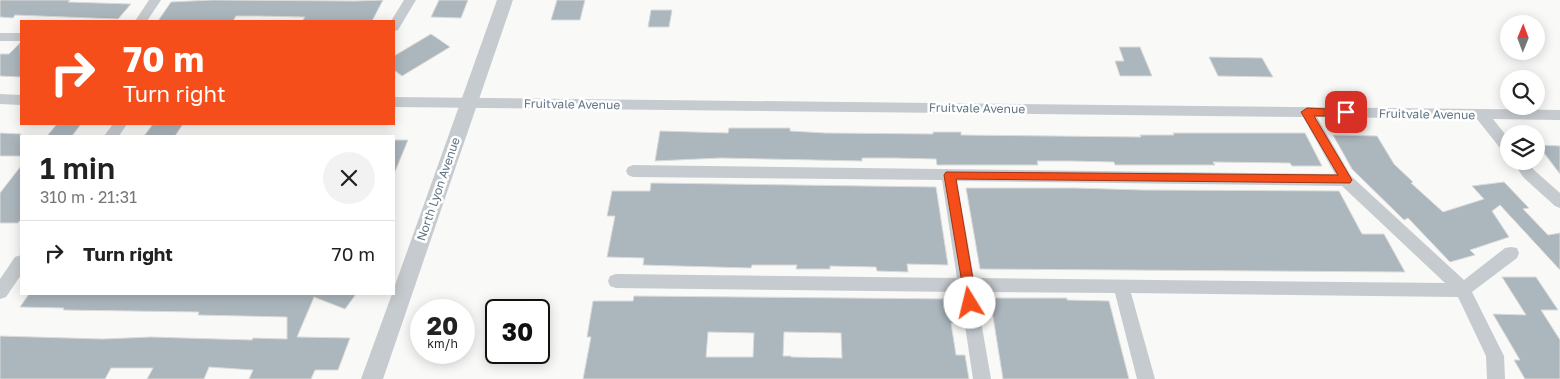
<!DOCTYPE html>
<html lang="en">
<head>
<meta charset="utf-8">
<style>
  :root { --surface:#fff; --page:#f2f2f2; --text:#222; --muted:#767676; --line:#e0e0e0 }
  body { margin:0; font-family:"Golos Text",sans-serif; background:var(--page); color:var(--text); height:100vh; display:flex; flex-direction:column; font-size:19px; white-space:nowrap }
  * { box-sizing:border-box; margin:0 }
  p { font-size:16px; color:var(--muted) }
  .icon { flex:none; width:28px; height:28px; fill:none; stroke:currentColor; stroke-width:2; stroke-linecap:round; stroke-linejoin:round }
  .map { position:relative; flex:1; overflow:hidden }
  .details { position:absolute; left:20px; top:135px; width:375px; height:160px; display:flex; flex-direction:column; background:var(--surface); border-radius:0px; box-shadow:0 2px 12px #0003 }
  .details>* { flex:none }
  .guide { position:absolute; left:20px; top:20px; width:375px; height:105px; border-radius:0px; box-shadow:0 2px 12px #0003; background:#f64e1a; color:#fff; overflow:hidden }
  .needle { width:32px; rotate:1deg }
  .fabs { position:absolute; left:1500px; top:15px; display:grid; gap:10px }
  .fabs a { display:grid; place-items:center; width:45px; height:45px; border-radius:50%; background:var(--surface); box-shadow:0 2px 12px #0003; font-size:25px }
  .speed { position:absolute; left:410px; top:299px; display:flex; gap:10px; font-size:25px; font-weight:700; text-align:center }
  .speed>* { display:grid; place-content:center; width:65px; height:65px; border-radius:50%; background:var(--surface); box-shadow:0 2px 12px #0003; line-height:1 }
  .speed small { font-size:12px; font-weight:400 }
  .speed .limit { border:2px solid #111; border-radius:8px; background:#fff; color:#111 }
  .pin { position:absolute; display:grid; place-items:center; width:42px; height:42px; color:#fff; margin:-21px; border-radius:10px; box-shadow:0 2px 8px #0006 }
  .me { position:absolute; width:55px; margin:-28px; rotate:351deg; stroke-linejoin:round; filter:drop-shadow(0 0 4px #0008) }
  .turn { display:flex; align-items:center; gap:18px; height:105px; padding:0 20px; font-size:22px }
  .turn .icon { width:65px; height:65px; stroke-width:2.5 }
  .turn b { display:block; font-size:35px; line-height:42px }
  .round { display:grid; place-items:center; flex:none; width:52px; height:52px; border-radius:26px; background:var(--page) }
  .overview { display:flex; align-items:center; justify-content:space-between; height:85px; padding:0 20px }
  h1 { font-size:30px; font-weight:600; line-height:38px }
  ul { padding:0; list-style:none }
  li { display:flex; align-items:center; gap:15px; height:65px; padding:0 20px; border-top:1px solid var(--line) }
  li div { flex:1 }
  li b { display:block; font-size:19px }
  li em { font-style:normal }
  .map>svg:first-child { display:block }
  .building { fill:#acb6bd; stroke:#dbdbd9; fill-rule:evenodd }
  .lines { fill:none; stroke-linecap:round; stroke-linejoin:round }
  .minor { fill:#c6cbcf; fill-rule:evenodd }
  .tertiary { fill:#c6cbcf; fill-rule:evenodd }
  .route { fill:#f64e1a; stroke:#a03311 }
  .labels { text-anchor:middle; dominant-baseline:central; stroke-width:5; stroke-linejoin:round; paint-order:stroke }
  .street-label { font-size:12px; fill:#617585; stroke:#fff }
</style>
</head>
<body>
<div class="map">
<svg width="1560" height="379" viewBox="0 0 1560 379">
  <rect width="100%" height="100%" fill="#f9f9f7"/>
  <g class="building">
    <polygon points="0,0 70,0 68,2 131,4 118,19 15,15 13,18 0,17"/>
    <polygon points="212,0 355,1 383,0 372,21 302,21 305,17 258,16 236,16 233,21 158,21 171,2"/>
    <polygon points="439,0 468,0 461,18 431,17"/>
    <polygon points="557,0 585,0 580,20 551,20"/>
    <polygon points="651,10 672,10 669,27 648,27"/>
    <polygon points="431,34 450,47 402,76 394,70 394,56"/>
    <polygon points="20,43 21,77 0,76 0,54 9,54"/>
    <polygon points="1119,47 1140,47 1152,76 1120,76 1115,61 1124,61"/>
    <polygon points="1209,57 1262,58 1273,77 1218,76"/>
    <polygon points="57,124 81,124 72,136 47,136"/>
    <polygon points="153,124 183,124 175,136 144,136"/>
    <polygon points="729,128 790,128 790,131 825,133 933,134 933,132 961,132 961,135 1141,137 1140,135 1174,135 1173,133 1305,133 1322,166 1292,166 1290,163 1213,162 1215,165 1115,165 1114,162 1071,161 1037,161 1038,165 937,165 936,159 895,158 862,158 862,161 720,158 655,161 660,131 728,133"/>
    <polygon points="0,133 21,134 21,156 0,156"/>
    <polygon points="1333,135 1377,136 1394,164 1413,182 1411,183 1443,212 1484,199 1472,186 1504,182 1529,208 1523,209 1548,235 1560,233 1560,270 1500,205 1492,211 1509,237 1470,250 1475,255 1450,262 1408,218 1404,220 1352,169"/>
    <polygon points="394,140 408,140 394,174"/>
    <polygon points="1538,145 1560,146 1560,174"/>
    <polygon points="21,166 21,219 18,223 0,223 0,193"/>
    <polygon points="651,183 936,187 948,265 907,264 908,272 877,271 876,267 830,266 830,269 796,269 797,265 752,265 751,268 643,265 644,258 607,257 615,216 607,216 612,191 650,191"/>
    <polygon points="966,188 1074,188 1142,190 1339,191 1362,234 1384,234 1405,272 980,269"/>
    <polygon points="1502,277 1536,277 1558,310 1541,310 1560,340 1560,379 1525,379 1514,360 1520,360 1493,314 1526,315"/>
    <polygon points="29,294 356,294 345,309 314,297 297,337 350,338 338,370 315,370 311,379 249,379 253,370 209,367 204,379 147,379 153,368 111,368 105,379 0,379 0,336 103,339 151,337 252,340 253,338 287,339 287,317 198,315 199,312 63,310 64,308 20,307"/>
    <path d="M634,296L954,299L958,323H951L956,355H965L969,379H583L591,337H587L593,301H633ZM708,332L754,333L753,357H706ZM784,332L841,333L842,358L791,357V356H783Z"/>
    <polygon points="990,298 1067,298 1067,300 1109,301 1129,379 1003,379"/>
  </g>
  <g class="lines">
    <g class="minor">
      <polygon points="149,0 161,0 147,21 135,21"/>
      <polygon points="404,0 416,0 398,30 394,31 394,21 391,21"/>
      <rect x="0" y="33" width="21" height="8"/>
      <polygon points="0,94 21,95 21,105 0,104"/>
      <path d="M394,97L1560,110V120L1493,119L1509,139V154L1504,153L1477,119L1317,117L1351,176L1464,280L1505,248L1511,247L1517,248L1519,253L1517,258L1472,292L1504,356L1505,379H1487L1486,356L1458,297L1131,293L1155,379H1137L1115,293L976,292L991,379H973L960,292L616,288L610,286L608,281L610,276L616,274L957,278L942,180L633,177L628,175L626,171L628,167L633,165L1335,174L1303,117L394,107ZM957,181L1342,186L1445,283L974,278Z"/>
      <polygon points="113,124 127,124 119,136 104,136"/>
      <polygon points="1512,161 1527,161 1534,170 1560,193 1560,208 1555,206 1524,178"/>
      <polygon points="21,255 21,275 6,297 0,299 0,279 15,257"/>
    </g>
    <polygon class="tertiary" points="497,0 513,0 383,379 361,379 392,294 394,294 394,288"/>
  </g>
  <polygon class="route" points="1307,108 1349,110 1351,112 1346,116 1314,116 1352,180 1350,183 956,179 977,303 975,307 970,309 966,307 944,175 946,172 1338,175 1301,112"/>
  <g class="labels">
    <g class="street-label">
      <text transform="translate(572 104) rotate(1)">Fruitvale Avenue</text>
      <text transform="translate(977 108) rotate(1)">Fruitvale Avenue</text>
      <text transform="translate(1427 114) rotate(1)">Fruitvale Avenue</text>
      <text transform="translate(438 189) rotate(-71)">North Lyon Avenue</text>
    </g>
  </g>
</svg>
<div class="fabs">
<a><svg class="needle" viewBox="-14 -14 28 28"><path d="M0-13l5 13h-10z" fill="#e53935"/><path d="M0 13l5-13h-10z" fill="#767676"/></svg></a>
<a><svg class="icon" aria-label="search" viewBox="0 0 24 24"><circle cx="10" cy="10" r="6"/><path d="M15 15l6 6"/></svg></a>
<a><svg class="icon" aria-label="layers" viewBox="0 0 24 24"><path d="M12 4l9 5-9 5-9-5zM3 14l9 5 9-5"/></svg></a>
</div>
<div class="speed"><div>20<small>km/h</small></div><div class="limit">30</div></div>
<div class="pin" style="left:1346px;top:112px;background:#d93025"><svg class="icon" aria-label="arrive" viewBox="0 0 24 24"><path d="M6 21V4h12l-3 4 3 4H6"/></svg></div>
<svg class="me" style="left:970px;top:303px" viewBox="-20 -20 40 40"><circle r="19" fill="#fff"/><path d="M0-13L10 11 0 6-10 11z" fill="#f64e1a"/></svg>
<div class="guide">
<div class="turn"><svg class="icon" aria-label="right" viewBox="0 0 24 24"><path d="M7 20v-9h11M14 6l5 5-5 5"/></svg><div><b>70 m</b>Turn right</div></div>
</div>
<section class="details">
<div class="overview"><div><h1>1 min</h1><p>310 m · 21:31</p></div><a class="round"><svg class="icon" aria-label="close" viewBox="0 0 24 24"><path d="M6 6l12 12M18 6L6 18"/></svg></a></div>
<ul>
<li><svg class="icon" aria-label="right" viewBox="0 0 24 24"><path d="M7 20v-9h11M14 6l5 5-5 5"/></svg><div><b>Turn right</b></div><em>70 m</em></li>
</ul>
</section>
</div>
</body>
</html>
